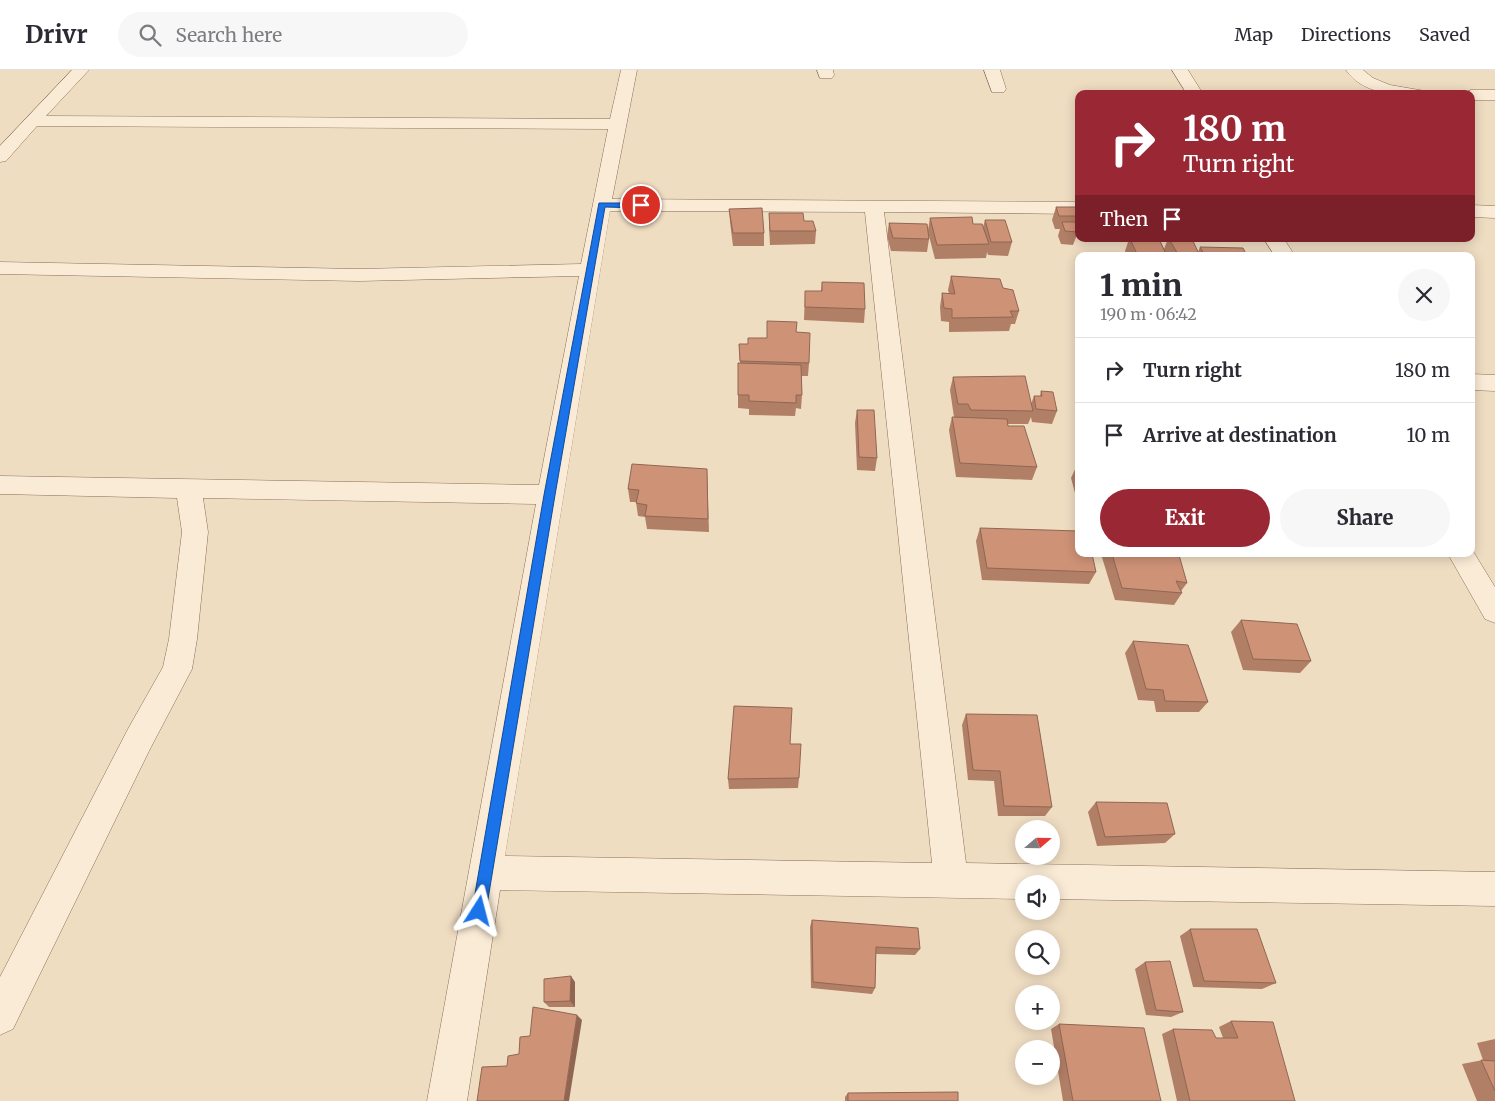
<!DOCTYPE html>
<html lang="en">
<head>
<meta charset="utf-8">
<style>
  :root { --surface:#fff; --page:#f7f7f7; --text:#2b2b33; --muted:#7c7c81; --line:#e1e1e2; --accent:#9a2734 }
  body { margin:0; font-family:Merriweather,serif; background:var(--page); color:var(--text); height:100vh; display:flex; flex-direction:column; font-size:19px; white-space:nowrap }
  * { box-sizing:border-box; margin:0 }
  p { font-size:16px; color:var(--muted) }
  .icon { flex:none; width:28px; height:28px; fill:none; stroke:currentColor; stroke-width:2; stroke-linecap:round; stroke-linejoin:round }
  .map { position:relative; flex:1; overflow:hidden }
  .sheet { position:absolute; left:1075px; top:182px; width:400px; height:305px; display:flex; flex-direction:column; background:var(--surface); border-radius:10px; box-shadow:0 2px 12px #0003 }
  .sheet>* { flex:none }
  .top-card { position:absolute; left:1075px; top:20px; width:400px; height:152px; border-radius:10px; box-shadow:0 2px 12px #0003; background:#9a2734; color:#fff; overflow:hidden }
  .needle { width:32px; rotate:70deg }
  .tools { position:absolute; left:1015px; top:750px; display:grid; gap:10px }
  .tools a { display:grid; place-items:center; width:45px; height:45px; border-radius:50%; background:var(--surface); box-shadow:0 2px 12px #0003; font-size:25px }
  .pin { position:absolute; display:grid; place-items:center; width:42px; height:42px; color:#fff; margin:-21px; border:2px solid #fff; border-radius:50%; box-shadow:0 1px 5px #0007 }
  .me { position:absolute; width:55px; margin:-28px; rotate:9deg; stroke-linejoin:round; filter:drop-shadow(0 0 4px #0008) }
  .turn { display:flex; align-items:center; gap:18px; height:105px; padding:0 25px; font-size:22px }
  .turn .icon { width:65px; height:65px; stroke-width:2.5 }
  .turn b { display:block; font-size:35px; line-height:42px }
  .then { display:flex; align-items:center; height:48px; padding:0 25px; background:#0003; gap:10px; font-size:19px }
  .round { display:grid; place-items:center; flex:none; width:52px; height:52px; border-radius:26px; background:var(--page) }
  .overview { display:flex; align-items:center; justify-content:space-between; height:85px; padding:0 25px }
  h1 { font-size:30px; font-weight:800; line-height:38px }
  .cta { display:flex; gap:10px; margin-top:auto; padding:10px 25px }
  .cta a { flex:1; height:58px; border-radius:30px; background:var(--accent); color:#fff; font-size:20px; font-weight:800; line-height:58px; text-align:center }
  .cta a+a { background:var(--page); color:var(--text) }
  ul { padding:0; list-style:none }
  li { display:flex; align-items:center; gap:15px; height:65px; padding:0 25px; border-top:1px solid var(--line) }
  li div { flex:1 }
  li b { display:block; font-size:19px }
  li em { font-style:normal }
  header { display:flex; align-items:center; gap:30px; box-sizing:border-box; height:70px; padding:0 25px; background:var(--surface); border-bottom:1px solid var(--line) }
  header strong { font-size:24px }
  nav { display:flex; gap:28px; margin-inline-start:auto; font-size:18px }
  .search { width:350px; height:45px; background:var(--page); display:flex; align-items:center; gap:12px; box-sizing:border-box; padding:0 18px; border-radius:28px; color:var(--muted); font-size:19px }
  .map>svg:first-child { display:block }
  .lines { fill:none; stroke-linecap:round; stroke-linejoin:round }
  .minor-casing { stroke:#8a6e59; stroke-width:1 }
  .minor { fill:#faebd6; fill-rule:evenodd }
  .wall { fill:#b17e66 }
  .shaded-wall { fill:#906653 }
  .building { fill:#ce9277; stroke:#906653 }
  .route { fill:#1a73e8; stroke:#114b97 }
</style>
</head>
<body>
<header>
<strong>Drivr</strong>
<div class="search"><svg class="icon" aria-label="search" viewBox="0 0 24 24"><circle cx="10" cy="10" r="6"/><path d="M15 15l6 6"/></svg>Search here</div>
<nav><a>Map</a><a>Directions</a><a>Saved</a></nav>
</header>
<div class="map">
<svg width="1495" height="1031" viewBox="0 0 1495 1031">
  <rect width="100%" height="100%" fill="#efddc2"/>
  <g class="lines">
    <g class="minor-casing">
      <g id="minor">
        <path d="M72,0H89L46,46L610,49L621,0H637L612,129L1079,132V144L884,142L966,793L1495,802V836L1051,829V814H1024V829L500,820L467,1031H427L536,434L203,428L208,462L197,569L192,599L150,679L13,959L0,965V907L128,659L163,597L169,569L182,462L177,428L0,424V406L539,415L579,206L359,211L0,204V192L359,199L581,194L608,59L37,56L6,91L0,92V76ZM610,141L865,142L932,793L505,786Z"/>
        <polygon points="817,0 833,0 834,5 832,8 820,8"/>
        <polygon points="984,0 1000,0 1006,19 1004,22 992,22"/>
        <polygon points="1172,0 1188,0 1203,24 1187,24"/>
        <path d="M1346,0H1363L1373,8L1390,15L1425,21L1427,24C1398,24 1365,27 1346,0Z"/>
        <polygon points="1471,20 1495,20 1495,30 1471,30 1471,24 1464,24"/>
        <polygon points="1471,135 1495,136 1495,148 1471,147"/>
        <polygon points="1264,169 1284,169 1295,186 1275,186"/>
        <polygon points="1471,304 1495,305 1495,321 1471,320"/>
        <polygon points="1471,478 1495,517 1495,553 1485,549 1448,484 1471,484"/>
      </g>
    </g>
    <use href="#minor" class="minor"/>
  </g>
  <g class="wall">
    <polygon points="1056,137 1079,137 1079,159 1077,159 1078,162 1073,175 1061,174 1058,166 1060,159 1055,159 1052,150"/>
    <polygon points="729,139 764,163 764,176 733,176 730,152"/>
    <polygon points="769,143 804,151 816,161 815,174 770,175 769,157"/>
    <polygon points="930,148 973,154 983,157 985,150 1012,172 1008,186 988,185 987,182 986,188 935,189 929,166 929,169 927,182 891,181 887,166 889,153 928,160"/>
    <polygon points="1129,169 1159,169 1164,179 1168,169 1192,169 1198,182 1200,177 1247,186 1127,186 1125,181"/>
    <polygon points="951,206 1003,218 1019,241 1015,254 1011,254 1009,261 949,262 949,252 941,251 940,237 942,223 949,224 948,220"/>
    <polygon points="822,212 865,239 864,253 804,250 805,221 821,221"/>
    <polygon points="797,262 809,293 808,306 802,306 802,325 801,339 796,338 795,346 749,345 749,339 738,338 738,293 740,293 739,274 748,274 748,268 767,268"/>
    <polygon points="953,307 1031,334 1034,326 1040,326 1041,321 1057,341 1052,354 1032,352 1031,347 1028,354 1008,354 1008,356 1037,397 1032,410 956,407 949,360 952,347 954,347 950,320"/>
    <polygon points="857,340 877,388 875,401 857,400 855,353"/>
    <polygon points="1077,395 1079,395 1079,438 1071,408"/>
    <polygon points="707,399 709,462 647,459 645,447 638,446 636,432 630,432 628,419"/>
    <polygon points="980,458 1096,502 1089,514 982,510 976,471"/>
    <polygon points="1101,484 1173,484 1187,513 1181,521 1182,523 1174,535 1115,530"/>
    <polygon points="1287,484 1314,484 1313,485"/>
    <polygon points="1241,550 1311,591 1300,603 1243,600 1231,562"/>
    <polygon points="1133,571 1208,632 1199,642 1156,642 1154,631 1138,630 1125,583"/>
    <polygon points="966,644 1052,737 1045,746 998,746 994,711 968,710 962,655"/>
    <polygon points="790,674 799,708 798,718 729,719 728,709"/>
    <polygon points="1096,732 1175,764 1165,773 1097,776 1088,742"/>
    <polygon points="812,850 920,879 915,885 876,884 875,918 872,924 811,918 810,857"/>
    <polygon points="1190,859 1276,913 1262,919 1193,917 1180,866"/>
    <polygon points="1145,892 1183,942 1171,947 1146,945 1135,899"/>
    <polygon points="575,912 575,937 549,937 544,932"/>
    <polygon points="1231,951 1295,1031 1177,1031 1162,964 1173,959 1216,968 1223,968 1219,957"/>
    <polygon points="1059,954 1161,1031 1063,1031 1051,959"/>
    <polygon points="1495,969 1495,1031 1477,1031 1462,994 1483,990 1477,973"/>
    <polygon points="848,1023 958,1031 845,1031 845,1027"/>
  </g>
  <g class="shaded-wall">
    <polygon points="571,906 575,912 575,937 570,931"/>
    <polygon points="577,945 582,950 569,1031 564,1031"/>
  </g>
  <g class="building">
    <polygon points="1056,137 1079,137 1079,146 1059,146"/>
    <polygon points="762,138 764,163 733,163 729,139"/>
    <polygon points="769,143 803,143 804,151 813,151 816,161 770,161"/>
    <polygon points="972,147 973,154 982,154 989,174 937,175 930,148"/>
    <polygon points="985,150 1005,150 1012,172 991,172"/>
    <polygon points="1062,152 1075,152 1078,162 1065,161"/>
    <polygon points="889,153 927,154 929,169 893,168"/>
    <polygon points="1130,169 1159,169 1167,186 1138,186"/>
    <polygon points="1169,169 1192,169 1200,186 1179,186"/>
    <polygon points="1200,177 1243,178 1247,186 1205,186"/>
    <polygon points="951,206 1000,209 1003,218 1013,220 1019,241 1010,241 1013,247 952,248 952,239 944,238 942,223 955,224"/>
    <polygon points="822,212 864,213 865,239 805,237 805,221 822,221"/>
    <polygon points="767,251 797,252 796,262 810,263 809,293 740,291 739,274 748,274 748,268 767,268"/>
    <polygon points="738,293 801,295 802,325 796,325 796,333 749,331 749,325 738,325"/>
    <polygon points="1025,306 1033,341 971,340 968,334 958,334 953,307"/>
    <polygon points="1041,321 1053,322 1057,341 1036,339 1034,326 1042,326"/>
    <polygon points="857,340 874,340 877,388 859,387"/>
    <polygon points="952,347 1007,349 1008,356 1024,356 1037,397 960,393"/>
    <polygon points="632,394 707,399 708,449 645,446 647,435 636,433 639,420 628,419"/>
    <polygon points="980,458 1079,461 1079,484 1092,484 1096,502 987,498"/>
    <polygon points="1112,484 1173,484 1179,485 1187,513 1176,511 1182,523 1122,518"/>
    <polygon points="1241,550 1297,554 1311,591 1253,589"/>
    <polygon points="1133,571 1188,575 1208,632 1165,631 1163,620 1146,619"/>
    <polygon points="734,636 792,638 790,674 801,674 799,708 728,709"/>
    <polygon points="966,644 1037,645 1052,737 1004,736 1000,701 973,700"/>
    <polygon points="1096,732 1167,733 1175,764 1105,767"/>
    <polygon points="812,850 918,858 920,879 876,877 875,918 813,912"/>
    <polygon points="1190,859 1257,859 1276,913 1204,911"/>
    <polygon points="1170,891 1183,942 1156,940 1145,892"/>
    <polygon points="571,906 570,931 544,932 544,909"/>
    <polygon points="533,937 577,945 564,1031 477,1031 482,997 507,996 508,986 519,984 520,967 530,966"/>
    <polygon points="1231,951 1273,952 1295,1031 1190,1031 1173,959 1212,960 1216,968 1238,968"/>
    <polygon points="1059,954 1144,958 1161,1031 1073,1031"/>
    <polygon points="1481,990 1495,991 1495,1021"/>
    <polygon points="958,1022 958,1031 848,1031 848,1023"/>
  </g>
  <polygon class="route" points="599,133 641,133 645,135 641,138 605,137 555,425 486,841 484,846 479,848 474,846 472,841 544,425"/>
</svg>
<div class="tools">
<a><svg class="needle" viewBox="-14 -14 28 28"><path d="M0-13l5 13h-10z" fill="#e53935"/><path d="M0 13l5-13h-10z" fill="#7c7c81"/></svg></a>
<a><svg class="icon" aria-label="sound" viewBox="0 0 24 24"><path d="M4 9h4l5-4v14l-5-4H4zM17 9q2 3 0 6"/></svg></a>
<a><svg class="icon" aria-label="search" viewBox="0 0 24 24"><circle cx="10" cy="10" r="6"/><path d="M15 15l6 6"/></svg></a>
<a>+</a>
<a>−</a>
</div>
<div class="pin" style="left:641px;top:135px;background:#d93025"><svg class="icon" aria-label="arrive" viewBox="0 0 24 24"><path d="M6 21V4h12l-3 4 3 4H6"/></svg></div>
<svg class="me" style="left:479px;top:841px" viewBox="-20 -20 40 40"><path d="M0-17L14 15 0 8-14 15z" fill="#1a73e8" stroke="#fff" stroke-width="4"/></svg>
<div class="top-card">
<div class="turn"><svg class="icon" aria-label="right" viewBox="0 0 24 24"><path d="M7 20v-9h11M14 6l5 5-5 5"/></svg><div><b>180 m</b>Turn right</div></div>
<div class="then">Then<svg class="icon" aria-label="arrive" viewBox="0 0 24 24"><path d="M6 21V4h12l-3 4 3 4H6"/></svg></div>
</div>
<section class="sheet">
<div class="overview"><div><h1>1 min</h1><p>190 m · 06:42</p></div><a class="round"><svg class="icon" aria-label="close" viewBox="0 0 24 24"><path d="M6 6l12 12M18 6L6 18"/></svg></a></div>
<ul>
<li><svg class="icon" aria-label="right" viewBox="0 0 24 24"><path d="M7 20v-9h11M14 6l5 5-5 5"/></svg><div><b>Turn right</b></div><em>180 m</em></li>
<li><svg class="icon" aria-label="arrive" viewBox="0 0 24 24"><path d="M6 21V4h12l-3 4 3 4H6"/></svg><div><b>Arrive at destination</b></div><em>10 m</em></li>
</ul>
<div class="cta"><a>Exit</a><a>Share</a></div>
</section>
</div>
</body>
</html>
